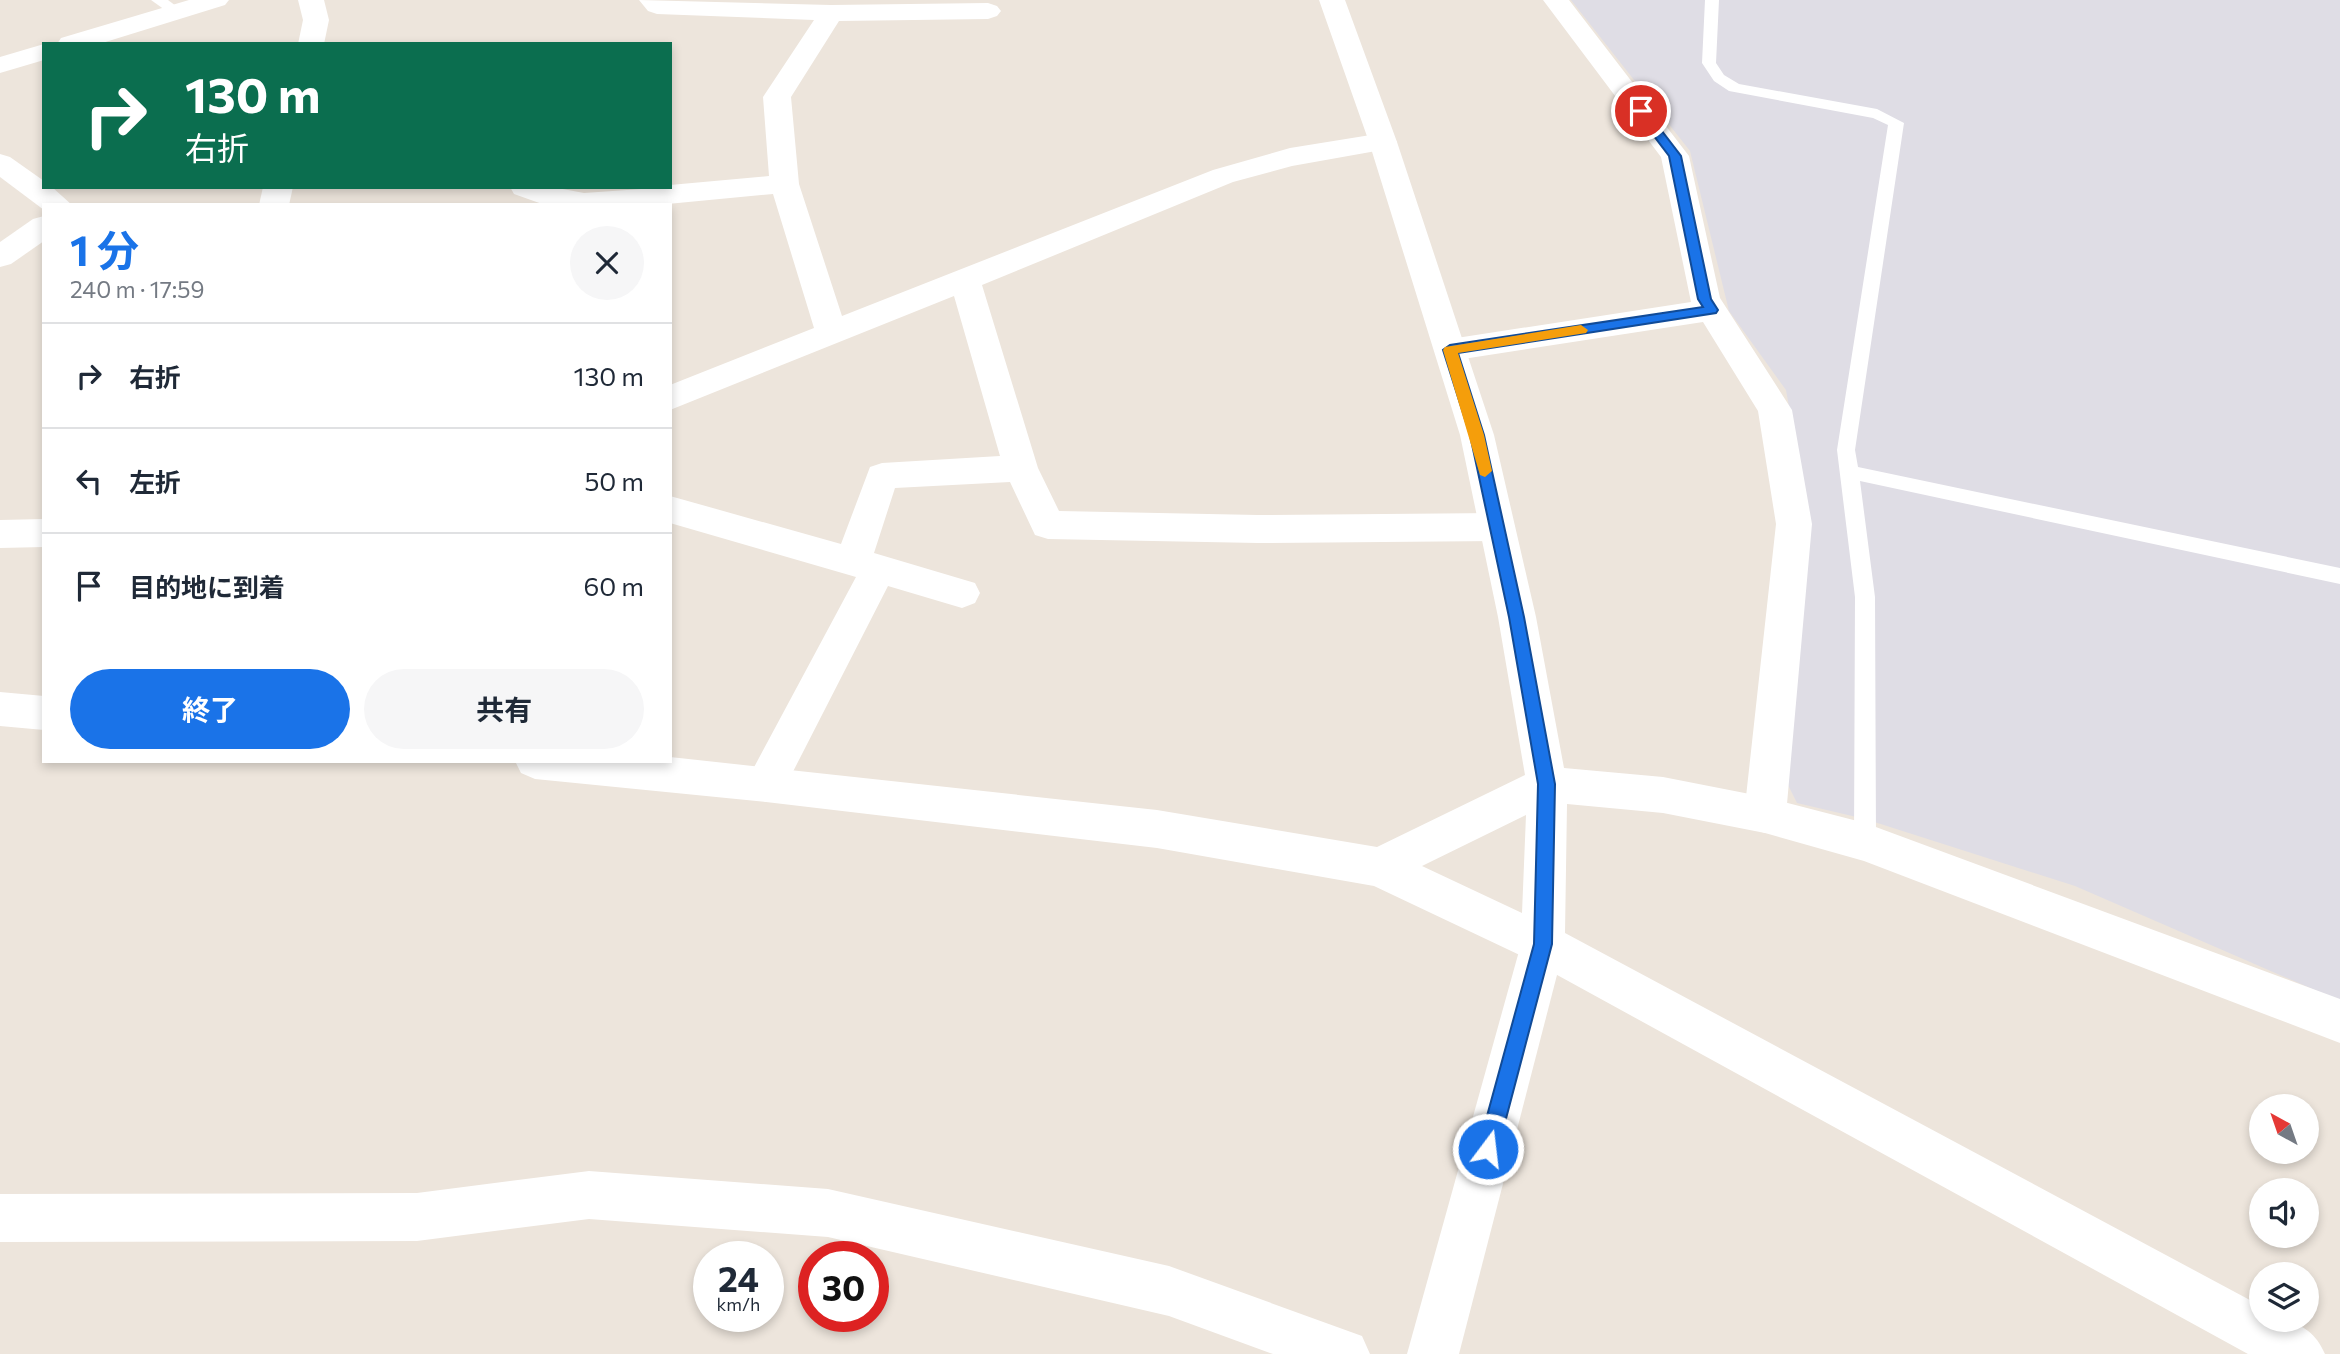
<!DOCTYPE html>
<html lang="ja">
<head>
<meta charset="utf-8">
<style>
  :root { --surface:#fff; --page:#f6f6f7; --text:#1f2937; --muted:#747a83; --line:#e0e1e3; --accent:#1a73e8 }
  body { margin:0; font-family:Commissioner,"Noto Sans JP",sans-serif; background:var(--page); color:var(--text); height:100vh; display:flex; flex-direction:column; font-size:26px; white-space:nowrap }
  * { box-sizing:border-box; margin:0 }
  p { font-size:23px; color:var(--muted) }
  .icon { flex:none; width:38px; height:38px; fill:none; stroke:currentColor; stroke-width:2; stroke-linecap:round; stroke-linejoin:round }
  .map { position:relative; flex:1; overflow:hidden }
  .sheet { position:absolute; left:42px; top:203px; width:630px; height:560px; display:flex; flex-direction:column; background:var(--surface); border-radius:0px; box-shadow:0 4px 10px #0003 }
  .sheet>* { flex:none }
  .banner { position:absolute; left:42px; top:42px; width:630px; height:147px; border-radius:0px; box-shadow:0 4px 10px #0003; background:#0b6e4f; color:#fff; overflow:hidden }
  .needle { width:46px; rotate:320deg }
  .buttons { position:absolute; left:2249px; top:1094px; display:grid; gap:14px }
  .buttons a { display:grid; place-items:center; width:70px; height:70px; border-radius:50%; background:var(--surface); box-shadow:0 4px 10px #0003; font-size:35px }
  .speed { position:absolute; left:693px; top:1241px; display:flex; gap:14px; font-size:35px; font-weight:700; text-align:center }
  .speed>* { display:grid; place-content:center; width:91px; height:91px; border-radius:50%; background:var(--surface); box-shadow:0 4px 10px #0003; line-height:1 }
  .speed small { font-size:18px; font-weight:400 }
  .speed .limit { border:10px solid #d22; background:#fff; color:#111 }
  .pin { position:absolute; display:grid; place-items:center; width:60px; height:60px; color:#fff; margin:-30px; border:4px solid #fff; border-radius:50%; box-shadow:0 2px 7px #0007 }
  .me { position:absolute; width:77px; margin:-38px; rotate:15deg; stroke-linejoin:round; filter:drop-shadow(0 0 5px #0008) }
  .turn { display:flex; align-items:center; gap:24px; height:147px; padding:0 28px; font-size:32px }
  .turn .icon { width:91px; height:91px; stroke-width:2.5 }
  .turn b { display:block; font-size:49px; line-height:60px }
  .round { display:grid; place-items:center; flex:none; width:74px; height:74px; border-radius:37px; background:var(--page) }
  .summary { display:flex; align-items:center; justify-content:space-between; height:119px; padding:0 28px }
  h1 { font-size:42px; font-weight:700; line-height:52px; color:var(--accent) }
  .primary-button { display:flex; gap:14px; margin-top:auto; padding:14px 28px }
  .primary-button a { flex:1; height:80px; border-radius:42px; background:var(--accent); color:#fff; font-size:28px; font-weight:700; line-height:80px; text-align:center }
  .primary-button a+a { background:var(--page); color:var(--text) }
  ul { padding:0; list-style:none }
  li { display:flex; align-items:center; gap:21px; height:105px; padding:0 28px; border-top:2px solid var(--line) }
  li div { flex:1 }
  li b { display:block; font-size:26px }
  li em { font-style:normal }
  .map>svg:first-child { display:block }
  .industrial { fill:#dfdde5 }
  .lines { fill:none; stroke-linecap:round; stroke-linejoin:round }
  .lane { fill:#fff; fill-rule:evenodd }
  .street { fill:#fff; fill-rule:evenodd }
  .secondary { fill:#fff; fill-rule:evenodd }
  .route { fill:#1a73e8; stroke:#114b97; stroke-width:2 }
  .slow { fill:#f59e0b }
</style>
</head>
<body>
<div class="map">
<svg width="2340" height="1354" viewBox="0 0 2340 1354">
  <rect width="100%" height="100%" fill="#ede5dc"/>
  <polygon class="industrial" points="1571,0 2340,0 2340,1001 2075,886 1865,819 1797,803 1782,773 1808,512 1786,390 1729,311 1690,151"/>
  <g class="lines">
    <g class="lane">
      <polygon points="151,0 168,0 184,12 182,15 172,15"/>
      <polygon points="1705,0 1719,0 1716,63 1724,75 1739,84 1877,109 1904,123 1855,450 1858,467 2340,568 2340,584 1860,481 1875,597 1876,842 1873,849 1865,852 1857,849 1854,842 1855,597 1837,450 1888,125 1873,118 1729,91 1714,81 1702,63"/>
    </g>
    <g class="street">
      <polygon points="189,0 229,0 225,5 99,44 57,44 61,38"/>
      <polygon points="298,0 324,0 329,20 324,44 298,44 303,20"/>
      <polygon points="639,0 831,5 988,3 997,6 1001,11 997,16 988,19 839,21 791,97 799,184 842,316 1213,170 1290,148 1383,133 1393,136 1397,142 1393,148 1292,166 1233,182 982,285 1038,468 1059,511 1258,515 1497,513 1510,517 1515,527 1510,537 1497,541 1258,543 1048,539 1035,535 1010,482 895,488 874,553 975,583 980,593 975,603 962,608 888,586 780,797 766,802 752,797 746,784 752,771 856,577 670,523 670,496 841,544 870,467 882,463 1000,456 954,296 670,410 670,385 814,328 773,194 657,205 545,205 514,194 510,187 552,187 584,193 670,187 670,185 769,176 763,97 814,20 657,14 648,11"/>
      <polygon points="1543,0 1569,0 1689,156 1720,298 1792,410 1812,524 1786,815 1780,828 1765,833 1750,828 1744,815 1776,524 1758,411 1703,322 1450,361 1439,358 1434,350 1439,342 1450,339 1691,302 1661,157"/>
      <polygon points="44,44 44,60 0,73 0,57"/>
      <polygon points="0,154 10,157 44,181 44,187 52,187 72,205 44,205 44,210 0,177"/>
      <polygon points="263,187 293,187 289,205 259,205"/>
      <polygon points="44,216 44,241 11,264 0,267 0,242 33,219"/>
      <polygon points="44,519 44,547 0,548 0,520"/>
      <polygon points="1543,923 1558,929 1565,944 1459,1354 1407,1354 1521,944 1528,929"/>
      <polygon points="589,1171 828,1189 1169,1266 1362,1336 1370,1354 1273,1354 1169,1316 828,1237 589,1219 417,1241 0,1242 0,1194 417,1193"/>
    </g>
    <g class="secondary">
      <path d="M1319,0H1345L1397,142L1494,435L1536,617L1564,768L1663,777L1765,797L1865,823L2340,999V1043L1864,861L1765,833L1663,813L1567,804L1565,933L2261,1306V1320C2291,1320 2312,1324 2325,1354H2248L1528,959L1374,886L1157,848L766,802L535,779L521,773L515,761H670V757L1157,810L1377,847L1525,775L1498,617L1460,435L1369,142ZM1526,815L1522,913L1422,866Z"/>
      <polygon points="0,692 44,696 44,730 0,726"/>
    </g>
  </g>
  <polygon class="route" points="1637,109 1645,109 1681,156 1711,299 1718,310 1716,313 1458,353 1484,435 1524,617 1555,784 1552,944 1498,1149 1495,1156 1488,1159 1481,1156 1478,1149 1534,944 1538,784 1509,617 1470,435 1443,350 1450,345 1703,307 1698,299 1669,156 1635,111"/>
  <polygon class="slow" points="1581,325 1588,330 1586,333 1458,353 1484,435 1492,471 1485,477 1480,475 1443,350 1445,347"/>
</svg>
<div class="buttons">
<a><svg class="needle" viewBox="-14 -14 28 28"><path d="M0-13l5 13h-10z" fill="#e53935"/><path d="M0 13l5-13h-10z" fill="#747a83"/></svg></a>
<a><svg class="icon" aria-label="sound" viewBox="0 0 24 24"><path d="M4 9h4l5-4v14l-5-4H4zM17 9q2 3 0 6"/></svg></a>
<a><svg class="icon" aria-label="layers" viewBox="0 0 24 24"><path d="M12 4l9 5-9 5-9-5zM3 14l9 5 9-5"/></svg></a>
</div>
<div class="speed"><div>24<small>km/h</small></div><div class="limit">30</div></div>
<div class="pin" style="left:1641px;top:111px;background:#d93025"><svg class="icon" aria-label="arrive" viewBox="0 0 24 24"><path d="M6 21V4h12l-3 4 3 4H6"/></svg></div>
<svg class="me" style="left:1488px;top:1149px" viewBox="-20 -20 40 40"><circle r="17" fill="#1a73e8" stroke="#fff" stroke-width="3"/><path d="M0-11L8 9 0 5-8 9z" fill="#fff"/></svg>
<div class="banner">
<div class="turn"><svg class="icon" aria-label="right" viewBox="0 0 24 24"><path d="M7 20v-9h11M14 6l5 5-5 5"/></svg><div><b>130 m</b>右折</div></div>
</div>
<section class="sheet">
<div class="summary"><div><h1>1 分</h1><p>240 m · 17:59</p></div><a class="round"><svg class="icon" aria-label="close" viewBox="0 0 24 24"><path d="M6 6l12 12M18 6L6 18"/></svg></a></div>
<ul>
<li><svg class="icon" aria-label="right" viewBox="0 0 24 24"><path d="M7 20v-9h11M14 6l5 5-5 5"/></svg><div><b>右折</b></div><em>130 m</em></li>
<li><svg class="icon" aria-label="left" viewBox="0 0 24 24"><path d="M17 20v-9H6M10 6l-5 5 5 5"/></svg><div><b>左折</b></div><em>50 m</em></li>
<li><svg class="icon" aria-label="arrive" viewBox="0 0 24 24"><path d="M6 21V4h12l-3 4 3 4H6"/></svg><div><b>目的地に到着</b></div><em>60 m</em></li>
</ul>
<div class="primary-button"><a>終了</a><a>共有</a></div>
</section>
</div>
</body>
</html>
